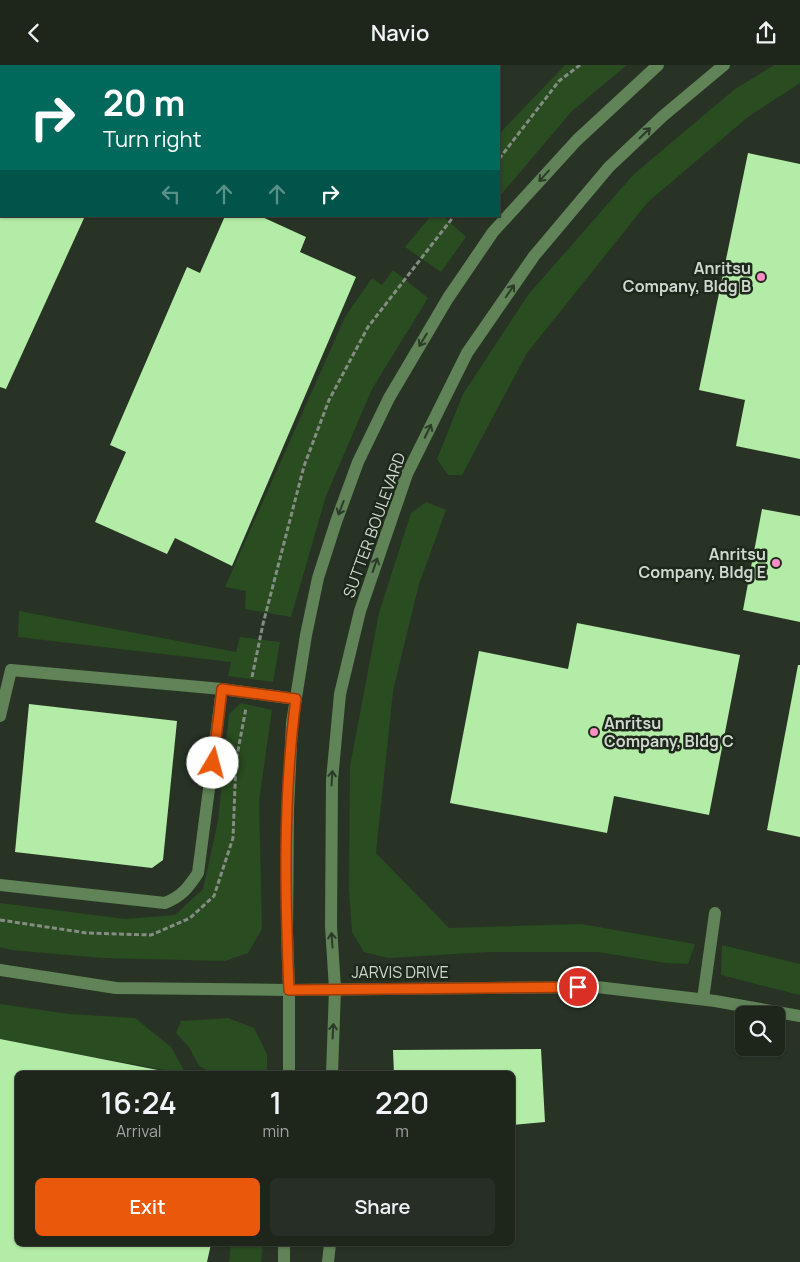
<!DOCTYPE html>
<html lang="en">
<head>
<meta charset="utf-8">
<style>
  :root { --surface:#1e261c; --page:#262e25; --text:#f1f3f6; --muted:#a1a5a3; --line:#3c433b; --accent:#ea580c }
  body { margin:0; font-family:Manrope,sans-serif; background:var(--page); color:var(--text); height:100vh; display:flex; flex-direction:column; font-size:19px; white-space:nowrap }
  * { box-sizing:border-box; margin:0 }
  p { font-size:16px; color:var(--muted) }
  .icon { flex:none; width:28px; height:28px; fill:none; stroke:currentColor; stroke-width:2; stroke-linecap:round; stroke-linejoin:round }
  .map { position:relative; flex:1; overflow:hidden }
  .details { position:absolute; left:15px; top:1006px; width:500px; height:175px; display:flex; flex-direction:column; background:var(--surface); border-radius:8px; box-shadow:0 1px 4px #0004,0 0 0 1px var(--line) }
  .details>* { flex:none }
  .top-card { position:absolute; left:0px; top:0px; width:500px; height:152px; box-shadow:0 1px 4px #0004,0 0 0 1px var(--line); background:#00695c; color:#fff; overflow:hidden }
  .fabs { position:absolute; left:735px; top:941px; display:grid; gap:10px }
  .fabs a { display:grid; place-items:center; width:50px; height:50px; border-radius:8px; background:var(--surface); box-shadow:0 1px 4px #0004,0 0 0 1px var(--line); font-size:25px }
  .pin { position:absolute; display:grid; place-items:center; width:42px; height:42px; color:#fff; margin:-21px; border:2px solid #fff; border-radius:50%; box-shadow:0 1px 5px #0007 }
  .me { position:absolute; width:55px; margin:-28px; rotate:8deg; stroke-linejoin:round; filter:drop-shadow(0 0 4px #0008) }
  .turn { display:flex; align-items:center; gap:18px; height:105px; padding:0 20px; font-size:22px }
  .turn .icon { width:65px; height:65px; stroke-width:2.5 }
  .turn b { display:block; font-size:35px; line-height:42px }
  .lanes { display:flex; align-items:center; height:48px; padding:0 20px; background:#0003; justify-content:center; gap:25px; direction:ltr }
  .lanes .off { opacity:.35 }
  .eta { display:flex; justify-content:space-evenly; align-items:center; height:85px; text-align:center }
  .eta b { font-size:30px; font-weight:600; line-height:35px }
  .primary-button { display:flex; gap:10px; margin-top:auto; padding:10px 20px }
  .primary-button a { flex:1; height:58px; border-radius:8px; background:var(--accent); color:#fff; font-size:20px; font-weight:600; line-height:58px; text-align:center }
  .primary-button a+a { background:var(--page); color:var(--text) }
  header { display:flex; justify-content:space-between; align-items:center; height:65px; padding:0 20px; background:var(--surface); font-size:22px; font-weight:600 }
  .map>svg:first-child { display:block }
  .green { fill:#294c20 }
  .building { fill:#b3eca6 }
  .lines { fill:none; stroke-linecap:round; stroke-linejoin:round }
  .path { stroke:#848d82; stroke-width:3; stroke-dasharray:5 2.5; stroke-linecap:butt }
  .minor { stroke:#608357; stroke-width:12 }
  .oneway { stroke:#2b3b28 }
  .route-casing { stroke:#983908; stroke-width:12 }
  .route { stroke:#ea580c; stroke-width:9 }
  .poi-dot { fill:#fb8fc5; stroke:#1e291c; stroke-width:2 }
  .labels { text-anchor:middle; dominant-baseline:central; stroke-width:5; stroke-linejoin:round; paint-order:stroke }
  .poi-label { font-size:16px; font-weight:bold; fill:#d0d8cf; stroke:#1e291c; text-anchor:end }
  .street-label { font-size:16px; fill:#d0d8cf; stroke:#1e291c }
</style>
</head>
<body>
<header><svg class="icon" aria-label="back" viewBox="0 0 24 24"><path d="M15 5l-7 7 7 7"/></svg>Navio<svg class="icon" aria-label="share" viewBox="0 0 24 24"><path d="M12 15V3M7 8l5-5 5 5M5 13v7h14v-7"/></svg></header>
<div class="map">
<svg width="800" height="1197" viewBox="0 0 800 1197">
  <rect width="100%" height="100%" fill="#283325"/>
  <g class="green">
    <polygon points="565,0 627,0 572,46 499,132 499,69"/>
    <polygon points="774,0 800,0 800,18 748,52 648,137 527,288 462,410 448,410 437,394 463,329 528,230 634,109 735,24"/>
    <polygon points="431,151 443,151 466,172 441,207 405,182"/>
    <polygon points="393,205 428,233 372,324 326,431 291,552 245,544 246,526 225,522 345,252 372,213 382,220"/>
    <polygon points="426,437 446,445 419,519 393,626 376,788 449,863 581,859 695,879 688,899 666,898 598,887 489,887 388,893 364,887 352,867 349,825 350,701 379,548 411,448"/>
    <polygon points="19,546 236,587 240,572 280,577 273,617 228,611 231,597 18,572"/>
    <polygon points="241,638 272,645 259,736 262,864 248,888 225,896 103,893 11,885 0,882 0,838 125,854 175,850 203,824 218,756 229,649"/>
    <polygon points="722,880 800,899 800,930 721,910"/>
    <polygon points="0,939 69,949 135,953 171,982 186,1009 0,975"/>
    <polygon points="228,953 254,963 267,989 267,1009 214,1009 199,1001 189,982 176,968 181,956"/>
    <polygon points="231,1179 263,1179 261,1197 229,1197"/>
  </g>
  <g class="building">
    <polygon points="748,88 800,99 800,394 736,381 745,335 699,325"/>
    <polygon points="0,151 85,151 6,324 0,322"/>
    <polygon points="225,151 260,151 306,172 300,187 356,212 232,501 175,473 167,489 95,457 126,387 110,380 187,202 200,208"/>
    <polygon points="762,444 800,451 800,557 743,545"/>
    <polygon points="577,558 740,590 709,750 614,731 607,768 450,738 479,586 568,604"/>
    <polygon points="798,600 800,600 800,772 767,765"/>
    <polygon points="29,639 177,656 163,795 152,803 15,787"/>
    <polygon points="0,974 173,1008 18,1009 18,1179 211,1179 207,1197 0,1197"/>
    <polygon points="541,984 545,1057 512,1060 512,1009 394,1009 393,985"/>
  </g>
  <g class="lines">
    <g class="path">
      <polyline points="499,94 559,16 580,0"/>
      <polyline points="252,612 263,559 304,401 329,335 368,262 454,151"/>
      <polyline points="0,855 87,868 151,870 190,853 214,831 233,773 236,696 246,643"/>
    </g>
    <g class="minor">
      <polyline points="0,7 1,5"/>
      <polyline points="0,35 1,35"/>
      <polyline points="0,651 11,605 222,624 296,634"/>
      <path d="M0,820L165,838C182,831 188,823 198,808L222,624"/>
      <polyline points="0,905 116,923 289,925 597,922 715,936 800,951"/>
      <polyline points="703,934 715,848"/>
      <polyline points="289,1009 289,925 287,867 288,744 292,658 306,570 318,513 336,457 358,397 389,333 448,233 493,167 577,75 658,0"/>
      <polyline points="332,1009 335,924 331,861 332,715 340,629 360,546 407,409 467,288 534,191 609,102 663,51 724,0"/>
      <polyline points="284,1197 284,1179"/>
      <polyline points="328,1197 330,1179"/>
    </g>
  </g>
  <defs><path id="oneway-shaft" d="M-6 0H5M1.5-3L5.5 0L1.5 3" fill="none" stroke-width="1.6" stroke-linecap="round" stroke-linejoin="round" transform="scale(1.25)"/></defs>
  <g class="oneway">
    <use href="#oneway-shaft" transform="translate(645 68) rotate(-44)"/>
    <use href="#oneway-shaft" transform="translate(544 111) rotate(132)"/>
    <use href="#oneway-shaft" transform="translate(510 226) rotate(-56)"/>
    <use href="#oneway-shaft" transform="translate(423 275) rotate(121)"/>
    <use href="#oneway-shaft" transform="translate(428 366) rotate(-64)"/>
    <use href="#oneway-shaft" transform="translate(341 443) rotate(111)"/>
    <use href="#oneway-shaft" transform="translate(375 500) rotate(-71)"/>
    <use href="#oneway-shaft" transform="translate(332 713) rotate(-86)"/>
    <use href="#oneway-shaft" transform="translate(332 875) rotate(-94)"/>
    <use href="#oneway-shaft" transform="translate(333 966) rotate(-87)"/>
  </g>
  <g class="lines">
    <g class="route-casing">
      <path id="route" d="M213,698L222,624L296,634C283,730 285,829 289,925L578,922"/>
    </g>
    <use href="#route" class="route"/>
  </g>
  <g class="poi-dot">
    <circle cx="761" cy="212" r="5"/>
    <circle cx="776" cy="498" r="5"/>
    <circle cx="594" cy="667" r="5"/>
  </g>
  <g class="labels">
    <g class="poi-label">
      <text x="751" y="203">Anritsu<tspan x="751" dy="18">Company, Bldg B</tspan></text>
      <text x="766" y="489">Anritsu<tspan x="766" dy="18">Company, Bldg E</tspan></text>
      <text x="604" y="658" text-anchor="start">Anritsu<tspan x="604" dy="18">Company, Bldg C</tspan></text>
    </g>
    <g class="street-label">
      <text transform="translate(374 460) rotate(-70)">SUTTER BOULEVARD</text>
      <text x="400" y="907">JARVIS DRIVE</text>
    </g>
  </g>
</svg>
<div class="fabs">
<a><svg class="icon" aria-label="search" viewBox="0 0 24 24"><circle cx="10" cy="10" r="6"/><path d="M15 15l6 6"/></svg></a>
</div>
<div class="pin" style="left:578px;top:922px;background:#d93025"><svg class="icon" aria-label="arrive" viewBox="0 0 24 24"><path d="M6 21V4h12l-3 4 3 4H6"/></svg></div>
<svg class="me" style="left:213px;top:698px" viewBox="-20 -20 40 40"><circle r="19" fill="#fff"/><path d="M0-13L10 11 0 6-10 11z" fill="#ea580c"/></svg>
<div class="top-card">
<div class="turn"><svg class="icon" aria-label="right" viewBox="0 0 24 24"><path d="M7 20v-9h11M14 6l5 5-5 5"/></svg><div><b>20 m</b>Turn right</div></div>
<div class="lanes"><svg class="icon off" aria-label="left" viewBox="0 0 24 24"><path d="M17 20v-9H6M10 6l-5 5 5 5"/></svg><svg class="icon off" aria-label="ahead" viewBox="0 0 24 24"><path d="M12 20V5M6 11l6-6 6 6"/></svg><svg class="icon off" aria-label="ahead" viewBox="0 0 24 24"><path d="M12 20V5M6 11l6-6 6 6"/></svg><svg class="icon" aria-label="right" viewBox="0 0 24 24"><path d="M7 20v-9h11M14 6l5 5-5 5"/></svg></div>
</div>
<section class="details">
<div class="eta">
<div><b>16:24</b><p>Arrival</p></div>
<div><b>1</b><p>min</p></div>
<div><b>220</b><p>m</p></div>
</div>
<div class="primary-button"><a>Exit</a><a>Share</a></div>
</section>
</div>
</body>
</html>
